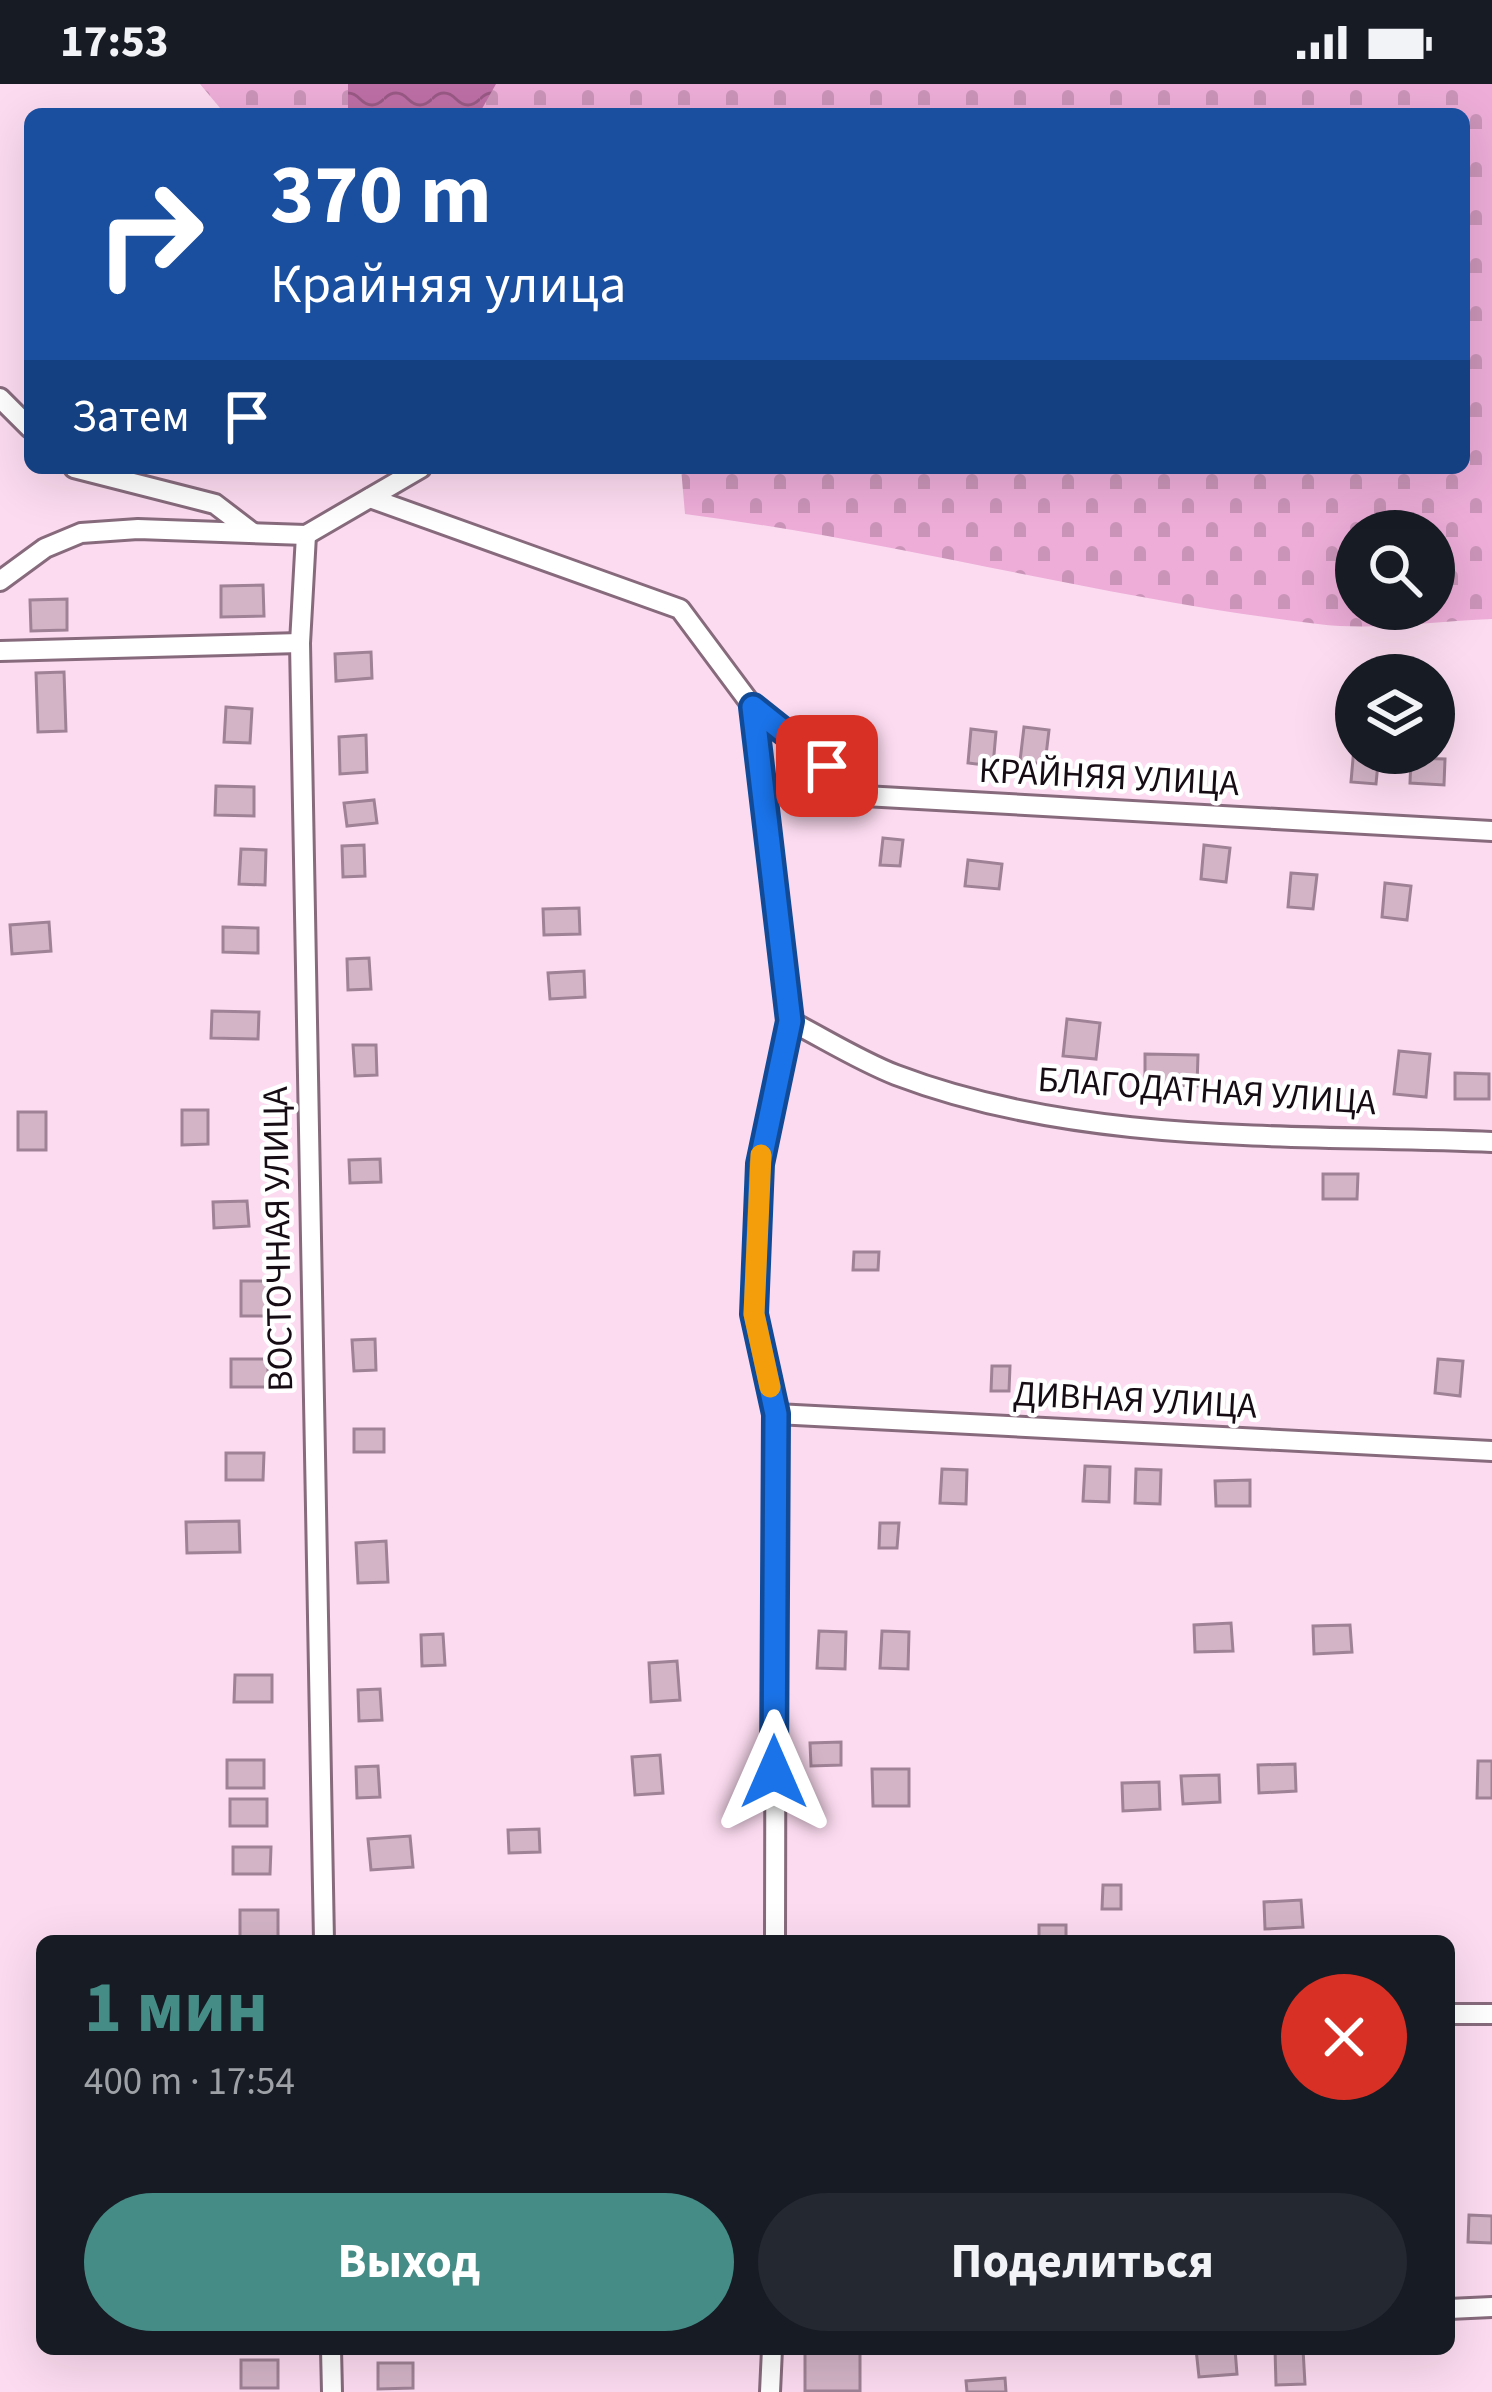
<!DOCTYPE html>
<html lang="ru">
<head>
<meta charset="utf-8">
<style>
  :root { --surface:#171b24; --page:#242831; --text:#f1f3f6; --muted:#9ea1a6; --accent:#458c87 }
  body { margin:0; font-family:"Source Sans 3",sans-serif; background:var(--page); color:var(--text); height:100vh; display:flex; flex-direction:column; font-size:45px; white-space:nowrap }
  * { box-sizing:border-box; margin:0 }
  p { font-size:39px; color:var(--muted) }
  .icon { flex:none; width:66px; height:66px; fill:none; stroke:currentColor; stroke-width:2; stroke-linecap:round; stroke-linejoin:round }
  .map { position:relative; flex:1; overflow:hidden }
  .side { position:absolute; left:36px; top:1851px; width:1419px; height:420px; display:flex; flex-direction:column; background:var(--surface); border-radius:18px; box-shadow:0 12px 48px #0002 }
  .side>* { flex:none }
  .banner { position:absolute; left:24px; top:24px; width:1446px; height:366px; border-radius:18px; box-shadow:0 12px 48px #0002; background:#1a4fa0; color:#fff; overflow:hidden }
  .tools { position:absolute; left:1335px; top:426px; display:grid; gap:24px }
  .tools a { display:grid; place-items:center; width:120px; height:120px; border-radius:50%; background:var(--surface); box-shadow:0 12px 48px #0002; font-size:60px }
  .pin { position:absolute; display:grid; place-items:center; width:102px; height:102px; color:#fff; margin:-51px; border-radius:24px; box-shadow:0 6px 18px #0006 }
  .me { position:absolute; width:132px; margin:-66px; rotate:0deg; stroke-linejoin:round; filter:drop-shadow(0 0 9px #0008) }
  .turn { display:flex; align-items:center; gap:42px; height:252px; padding:0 48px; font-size:54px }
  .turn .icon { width:156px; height:156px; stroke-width:2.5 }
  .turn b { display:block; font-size:84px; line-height:102px }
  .then { display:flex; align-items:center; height:114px; padding:0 48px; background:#0003; gap:24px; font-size:45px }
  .round { display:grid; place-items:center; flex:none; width:126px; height:126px; border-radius:63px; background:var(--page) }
  .head { display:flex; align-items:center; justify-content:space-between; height:204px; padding:0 48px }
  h1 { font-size:72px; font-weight:700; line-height:90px; color:var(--accent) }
  .cta { display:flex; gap:24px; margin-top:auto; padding:24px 48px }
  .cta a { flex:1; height:138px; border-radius:72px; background:var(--accent); color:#fff; font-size:48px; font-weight:700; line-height:138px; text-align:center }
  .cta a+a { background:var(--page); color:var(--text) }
  .status { display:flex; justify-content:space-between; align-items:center; height:84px; padding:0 60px; background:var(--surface); direction:ltr }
  .status svg { height:33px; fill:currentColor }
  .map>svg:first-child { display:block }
  .cemetery { fill:url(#cemetery-stones); fill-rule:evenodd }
  .water { fill:url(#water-waves) }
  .building { fill:#d3b4c7; stroke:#9f8295; stroke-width:3 }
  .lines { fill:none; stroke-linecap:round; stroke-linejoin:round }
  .minor-casing { stroke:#876b7d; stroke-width:24 }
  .minor { stroke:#fff; stroke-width:18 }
  .route-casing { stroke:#114b97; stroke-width:30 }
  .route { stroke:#1a73e8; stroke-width:21 }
  .slow { stroke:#f59e0b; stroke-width:21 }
  .labels { text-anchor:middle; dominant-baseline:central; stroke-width:9; stroke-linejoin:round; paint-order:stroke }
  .street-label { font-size:36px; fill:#160c13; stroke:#fff }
</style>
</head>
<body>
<div class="status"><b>17:53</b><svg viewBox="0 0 49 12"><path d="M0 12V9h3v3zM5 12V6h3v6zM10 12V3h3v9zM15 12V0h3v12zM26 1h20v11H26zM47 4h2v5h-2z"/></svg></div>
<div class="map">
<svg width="1492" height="2308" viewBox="0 0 1492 2308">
  <defs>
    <pattern id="cemetery-stones" width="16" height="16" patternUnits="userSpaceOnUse" patternTransform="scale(3)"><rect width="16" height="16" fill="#edadd8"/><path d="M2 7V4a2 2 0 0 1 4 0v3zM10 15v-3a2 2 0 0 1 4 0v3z" fill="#ca94b8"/></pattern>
    <pattern id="water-waves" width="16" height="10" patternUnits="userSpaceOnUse" patternTransform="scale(3)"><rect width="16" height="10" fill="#bd6fa5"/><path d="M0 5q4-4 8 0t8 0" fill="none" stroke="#995a85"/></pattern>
  </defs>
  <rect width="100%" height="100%" fill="#fcdbf0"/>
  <path class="cemetery" d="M200,0H1492V535C1436,537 1374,547 1318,540C1105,515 897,457 685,430L681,384H1464V30H225ZM1356,447H1434V525H1356Z"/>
  <polygon class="water" points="348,0 496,0 479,30 348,30"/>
  <g class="building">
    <polygon points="263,501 264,532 221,533 221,502"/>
    <polygon points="67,515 67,546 31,547 30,516"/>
    <polygon points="371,568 372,594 336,597 335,570"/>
    <polygon points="64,588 66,647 38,648 36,589"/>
    <polygon points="226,623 252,625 250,659 224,658"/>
    <polygon points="1024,643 1049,646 1045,680 1020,677"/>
    <polygon points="971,645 996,648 993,682 968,679"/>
    <polygon points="366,651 367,688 340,690 339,653"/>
    <polygon points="1354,663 1356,669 1379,669 1376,700 1351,698"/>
    <polygon points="1411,674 1445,675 1444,701 1410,699"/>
    <polygon points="216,702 254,703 254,732 215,731"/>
    <polygon points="374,716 377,739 347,742 344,719"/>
    <polygon points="883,754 903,756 900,782 880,781"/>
    <polygon points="364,761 365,792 343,793 342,762"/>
    <polygon points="1204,761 1230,764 1226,798 1201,795"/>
    <polygon points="241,765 266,766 265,801 239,800"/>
    <polygon points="968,776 1002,780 999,805 965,802"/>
    <polygon points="1291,789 1317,791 1313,825 1288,823"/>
    <polygon points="1385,799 1411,802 1407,836 1382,833"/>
    <polygon points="579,824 580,850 544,851 543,825"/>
    <polygon points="49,838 51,867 12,870 10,841"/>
    <polygon points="223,843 258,844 258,869 223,868"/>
    <polygon points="369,874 371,905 348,906 347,875"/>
    <polygon points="584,887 585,913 550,915 548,889"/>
    <polygon points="212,927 259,928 258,955 211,954"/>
    <polygon points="1067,935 1100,939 1096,975 1063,972"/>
    <polygon points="353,961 376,961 377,991 355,992"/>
    <polygon points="1399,967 1430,970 1426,1013 1394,1010"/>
    <polygon points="1145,970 1198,971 1197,1002 1145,1000"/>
    <polygon points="1455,989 1489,990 1489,1015 1455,1015"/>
    <polygon points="182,1026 208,1026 208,1060 182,1061"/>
    <rect x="18" y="1028" width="28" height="38"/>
    <polygon points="380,1075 381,1098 350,1099 349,1076"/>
    <polygon points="1323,1090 1358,1090 1357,1115 1323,1115"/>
    <polygon points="247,1117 249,1142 214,1144 213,1118"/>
    <polygon points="854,1168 879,1168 878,1186 853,1186"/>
    <rect x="241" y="1197" width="26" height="35"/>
    <polygon points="375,1255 376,1286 354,1287 352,1256"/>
    <rect x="231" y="1275" width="37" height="28"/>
    <polygon points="1438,1275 1463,1277 1460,1312 1435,1309"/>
    <polygon points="992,1282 1010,1282 1009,1307 991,1307"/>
    <rect x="354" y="1345" width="30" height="23"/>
    <polygon points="226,1369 264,1369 263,1396 226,1396"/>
    <polygon points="1085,1382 1110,1383 1109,1418 1083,1417"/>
    <polygon points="942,1385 967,1386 966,1420 940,1419"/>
    <polygon points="1136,1385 1161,1386 1160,1420 1135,1419"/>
    <polygon points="1250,1396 1250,1422 1216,1422 1215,1397"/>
    <polygon points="239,1437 240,1468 187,1469 186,1438"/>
    <polygon points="880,1439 899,1439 897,1464 879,1464"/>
    <polygon points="386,1457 388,1498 358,1499 356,1459"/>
    <polygon points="1231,1539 1233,1567 1195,1568 1194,1541"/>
    <polygon points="1350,1541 1352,1568 1314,1570 1313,1542"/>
    <polygon points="819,1547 846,1548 845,1585 817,1584"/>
    <polygon points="882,1547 909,1548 908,1585 880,1584"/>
    <polygon points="443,1550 445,1581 422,1582 421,1551"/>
    <polygon points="677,1577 680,1616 651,1618 649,1579"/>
    <polygon points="235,1591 272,1591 272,1618 234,1618"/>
    <polygon points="380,1605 382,1636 359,1637 358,1606"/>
    <polygon points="841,1658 841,1681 811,1682 810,1659"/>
    <polygon points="660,1671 663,1709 635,1711 632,1673"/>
    <rect x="227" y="1676" width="37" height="28"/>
    <polygon points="1478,1677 1492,1677 1492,1714 1477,1714"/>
    <polygon points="1295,1680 1296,1707 1259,1709 1258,1681"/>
    <polygon points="378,1682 380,1713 357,1714 356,1683"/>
    <polygon points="872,1685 909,1685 909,1722 873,1722"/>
    <polygon points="1219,1691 1220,1718 1183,1720 1181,1692"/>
    <polygon points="1159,1698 1160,1725 1123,1727 1122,1699"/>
    <rect x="230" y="1715" width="37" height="27"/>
    <polygon points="539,1745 540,1768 509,1769 508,1746"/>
    <polygon points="410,1752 413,1783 371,1786 368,1755"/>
    <polygon points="233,1763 271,1763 270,1790 233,1790"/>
    <polygon points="1103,1801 1121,1801 1121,1825 1102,1825"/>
    <polygon points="1301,1816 1303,1843 1265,1845 1264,1818"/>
    <rect x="240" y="1826" width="38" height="28"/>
    <rect x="1039" y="1841" width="27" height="16"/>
    <polygon points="1469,2131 1492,2132 1492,2159 1468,2158"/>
    <polygon points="1196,2265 1235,2265 1237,2290 1199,2293"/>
    <polygon points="1275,2265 1303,2265 1305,2300 1276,2301"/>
    <rect x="805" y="2267" width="55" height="40"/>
    <rect x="241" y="2276" width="37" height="28"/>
    <polygon points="378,2279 413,2279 413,2304 378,2305"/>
    <polygon points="1005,2294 1006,2308 967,2308 966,2297"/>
  </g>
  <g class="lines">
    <g class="minor-casing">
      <g id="minor">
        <polyline points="0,314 30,344"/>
        <polyline points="74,384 215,420 253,449"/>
        <polyline points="370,414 680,525 753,623 864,712 1492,747"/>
        <polyline points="306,451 300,559 324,1857"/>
        <polyline points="0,497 45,464 81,449 138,445 306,451 421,384"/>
        <polyline points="0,567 300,559"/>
        <polyline points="753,623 790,937 760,1080 754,1230 776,1330 775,1857"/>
        <path d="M790,937C825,955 860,977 896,991C1083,1062 1295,1050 1492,1058"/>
        <polyline points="776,1330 1492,1367"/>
        <polyline points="1449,1930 1492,1930"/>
        <polyline points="1449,2225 1492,2223"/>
        <polyline points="331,2265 332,2308"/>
        <polyline points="770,2308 772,2265"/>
      </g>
    </g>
    <use href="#minor" class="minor"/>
  </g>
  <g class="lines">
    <g class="route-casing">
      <polyline id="route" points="774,1688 776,1330 754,1230 760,1080 790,937 753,623 827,682"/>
    </g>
    <use href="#route" class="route"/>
    <polyline class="slow" points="761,1071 754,1230 770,1303"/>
  </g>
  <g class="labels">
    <g class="street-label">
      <text transform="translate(1109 693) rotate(3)">КРАЙНЯЯ УЛИЦА</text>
      <text transform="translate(1207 1007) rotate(4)">БЛАГОДАТНАЯ УЛИЦА</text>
      <text transform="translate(278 1155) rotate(-91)">ВОСТОЧНАЯ УЛИЦА</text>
      <text transform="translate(1135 1316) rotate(3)">ДИВНАЯ УЛИЦА</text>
    </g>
  </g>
</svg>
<div class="tools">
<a><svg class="icon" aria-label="search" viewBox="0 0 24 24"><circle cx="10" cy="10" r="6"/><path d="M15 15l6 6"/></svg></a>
<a><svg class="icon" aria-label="layers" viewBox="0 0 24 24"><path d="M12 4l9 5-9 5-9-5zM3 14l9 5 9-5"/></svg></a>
</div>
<div class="pin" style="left:827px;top:682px;background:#d93025"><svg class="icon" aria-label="arrive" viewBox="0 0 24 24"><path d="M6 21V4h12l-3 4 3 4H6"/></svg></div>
<svg class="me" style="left:774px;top:1688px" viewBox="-20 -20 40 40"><path d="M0-17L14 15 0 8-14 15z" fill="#1a73e8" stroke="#fff" stroke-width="4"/></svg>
<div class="banner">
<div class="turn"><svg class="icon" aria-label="right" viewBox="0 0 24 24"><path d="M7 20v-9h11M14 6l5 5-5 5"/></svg><div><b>370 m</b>Крайняя улица</div></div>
<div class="then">Затем<svg class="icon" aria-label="arrive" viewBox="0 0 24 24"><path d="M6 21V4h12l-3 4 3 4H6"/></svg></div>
</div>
<section class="side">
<div class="head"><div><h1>1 мин</h1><p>400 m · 17:54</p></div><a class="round" style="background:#d93025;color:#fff"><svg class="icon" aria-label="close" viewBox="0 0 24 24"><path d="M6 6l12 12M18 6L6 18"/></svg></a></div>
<div class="cta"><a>Выход</a><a>Поделиться</a></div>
</section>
</div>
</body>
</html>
